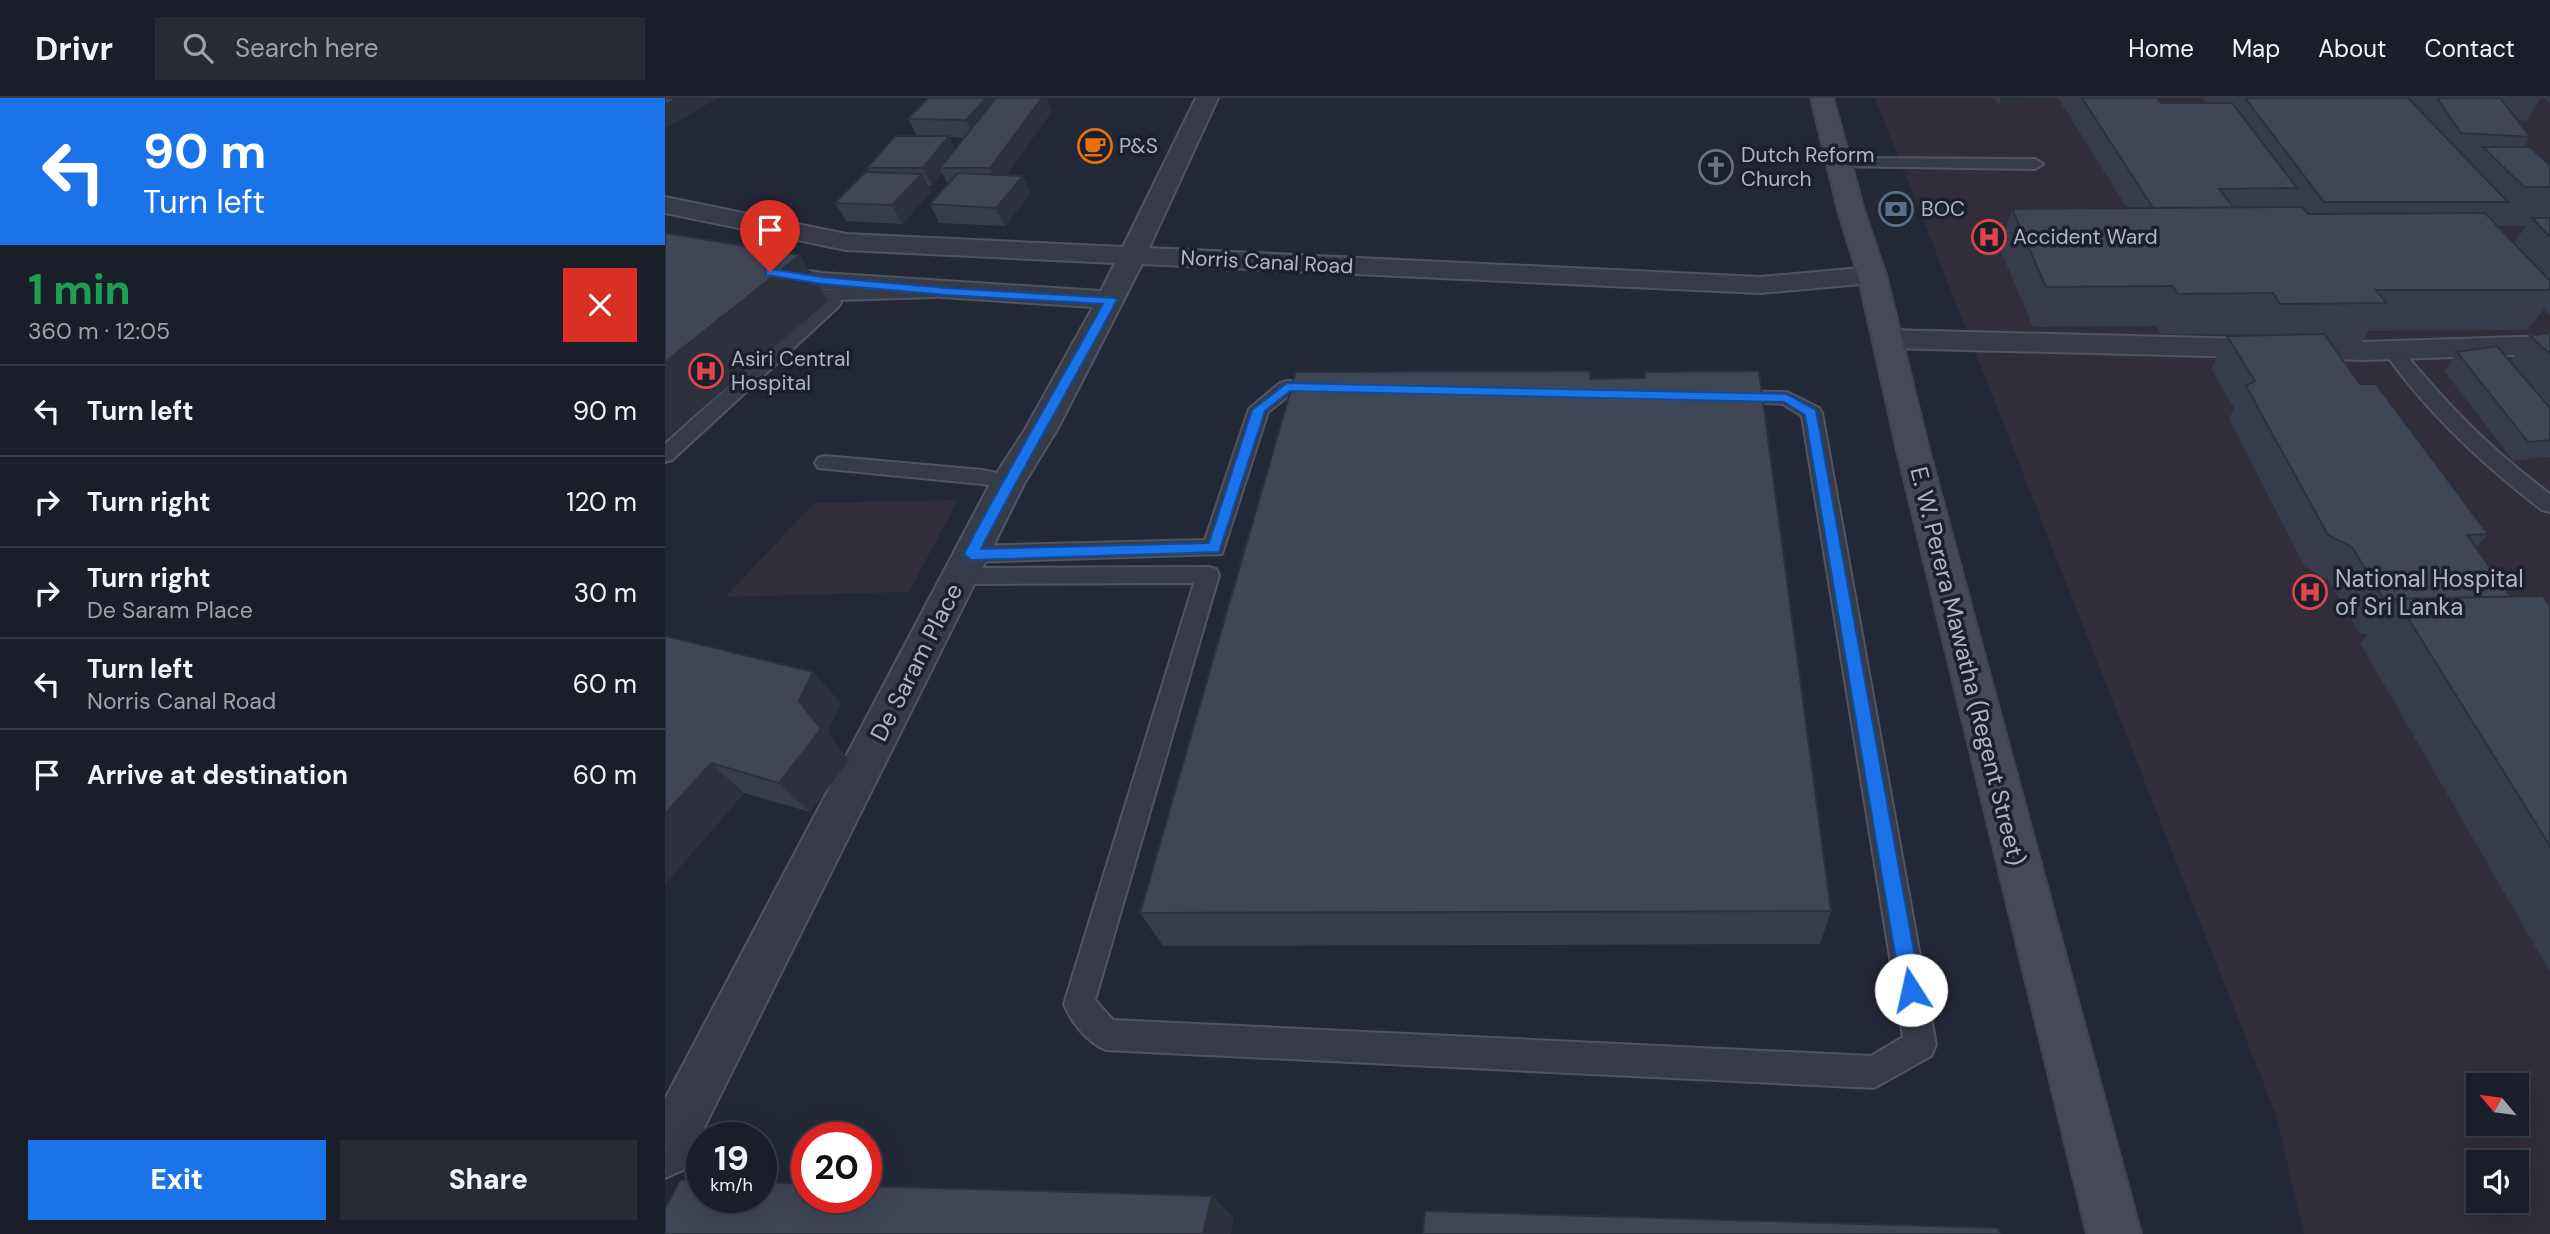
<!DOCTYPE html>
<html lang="en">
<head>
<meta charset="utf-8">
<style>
  :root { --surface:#1a1e28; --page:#272b34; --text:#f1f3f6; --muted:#9fa2a8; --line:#383c45; --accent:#1a73e8 }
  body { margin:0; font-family:"DM Sans",sans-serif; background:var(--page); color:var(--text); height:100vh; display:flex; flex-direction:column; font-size:26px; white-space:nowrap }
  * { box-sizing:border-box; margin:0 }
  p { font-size:23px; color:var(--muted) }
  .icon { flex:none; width:38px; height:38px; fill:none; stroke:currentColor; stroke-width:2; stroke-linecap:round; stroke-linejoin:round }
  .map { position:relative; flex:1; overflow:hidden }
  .side { display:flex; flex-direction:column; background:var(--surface); width:665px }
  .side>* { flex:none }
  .top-card { background:#1a73e8; color:#fff; overflow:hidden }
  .needle { width:46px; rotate:299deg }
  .tools { position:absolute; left:1801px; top:975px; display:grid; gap:14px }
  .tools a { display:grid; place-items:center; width:63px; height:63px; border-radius:0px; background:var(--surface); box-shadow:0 7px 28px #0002,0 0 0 2px var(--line); font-size:35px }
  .speed { position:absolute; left:21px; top:1024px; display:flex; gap:14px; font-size:35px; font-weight:700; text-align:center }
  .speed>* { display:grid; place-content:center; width:91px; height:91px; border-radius:50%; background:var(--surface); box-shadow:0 7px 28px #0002,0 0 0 2px var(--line); line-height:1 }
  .speed small { font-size:18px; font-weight:400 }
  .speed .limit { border:10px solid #d22; background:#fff; color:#111 }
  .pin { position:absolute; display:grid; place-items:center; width:60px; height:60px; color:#fff; margin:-72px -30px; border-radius:50% 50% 50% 0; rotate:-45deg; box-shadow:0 0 7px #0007 }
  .pin .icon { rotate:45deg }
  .me { position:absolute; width:77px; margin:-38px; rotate:350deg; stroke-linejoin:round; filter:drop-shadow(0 0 5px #0008) }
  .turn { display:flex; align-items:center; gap:24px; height:147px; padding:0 28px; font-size:32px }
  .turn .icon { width:91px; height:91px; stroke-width:2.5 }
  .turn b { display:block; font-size:49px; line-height:60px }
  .round { display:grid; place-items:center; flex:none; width:74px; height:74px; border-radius:0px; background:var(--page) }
  .head { display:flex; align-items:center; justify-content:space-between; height:119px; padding:0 28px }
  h1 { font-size:42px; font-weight:800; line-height:52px; color:#1e9e55 }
  .cta { display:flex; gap:14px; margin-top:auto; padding:14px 28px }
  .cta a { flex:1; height:80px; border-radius:0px; background:var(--accent); color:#fff; font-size:28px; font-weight:800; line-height:80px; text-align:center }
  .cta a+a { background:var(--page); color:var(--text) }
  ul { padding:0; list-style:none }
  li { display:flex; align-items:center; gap:21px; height:91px; padding:0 28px; border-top:2px solid var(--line) }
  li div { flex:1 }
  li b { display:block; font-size:26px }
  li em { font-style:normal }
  header { display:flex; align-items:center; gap:42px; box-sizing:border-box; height:98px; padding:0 35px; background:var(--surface); border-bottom:2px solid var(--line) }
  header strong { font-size:33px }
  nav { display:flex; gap:38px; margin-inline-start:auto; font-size:24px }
  .search { width:490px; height:63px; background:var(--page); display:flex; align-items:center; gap:18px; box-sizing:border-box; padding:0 24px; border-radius:0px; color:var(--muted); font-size:26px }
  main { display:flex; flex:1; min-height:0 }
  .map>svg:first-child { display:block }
  .medical { fill:#312d39; fill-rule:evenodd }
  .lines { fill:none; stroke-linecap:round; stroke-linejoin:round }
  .service-casing { stroke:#515562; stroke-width:4 }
  .minor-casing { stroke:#515562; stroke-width:4 }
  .tertiary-casing { stroke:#515562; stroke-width:4 }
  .secondary-casing { stroke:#3f4450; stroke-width:4 }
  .service { fill:#363b47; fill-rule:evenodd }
  .minor { fill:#363b47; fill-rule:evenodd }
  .tertiary { fill:#363b47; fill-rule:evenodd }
  .secondary { fill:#45495a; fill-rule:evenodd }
  .wall { fill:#363c4a; fill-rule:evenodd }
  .shaded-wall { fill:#2c313c }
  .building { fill:#3f4656; stroke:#2c313c; stroke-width:2 }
  .route { fill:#1a73e8; stroke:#114b97; stroke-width:2 }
  .labels { text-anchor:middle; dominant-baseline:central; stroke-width:7; stroke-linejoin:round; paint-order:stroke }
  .far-poi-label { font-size:21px; fill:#b1b5c3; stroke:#1c202c; text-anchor:start }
  .far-street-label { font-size:21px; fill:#b1b5c3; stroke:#1c202c }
  .poi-label { font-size:24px; fill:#b1b5c3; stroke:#1c202c; text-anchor:start }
  .street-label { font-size:24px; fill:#b1b5c3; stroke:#1c202c }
</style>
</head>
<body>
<header>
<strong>Drivr</strong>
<div class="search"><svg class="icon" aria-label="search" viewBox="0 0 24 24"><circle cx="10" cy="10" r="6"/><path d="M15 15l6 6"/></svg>Search here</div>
<nav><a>Home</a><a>Map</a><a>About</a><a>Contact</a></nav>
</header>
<main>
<section class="side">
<div class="top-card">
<div class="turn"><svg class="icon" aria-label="left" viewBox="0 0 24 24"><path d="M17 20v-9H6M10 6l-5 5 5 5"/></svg><div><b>90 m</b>Turn left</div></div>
</div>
<div class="head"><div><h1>1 min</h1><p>360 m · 12:05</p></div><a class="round" style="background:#d93025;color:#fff"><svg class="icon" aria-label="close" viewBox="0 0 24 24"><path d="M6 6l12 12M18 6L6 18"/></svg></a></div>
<ul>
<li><svg class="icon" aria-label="left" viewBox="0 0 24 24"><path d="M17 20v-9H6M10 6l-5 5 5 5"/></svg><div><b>Turn left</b></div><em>90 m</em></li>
<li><svg class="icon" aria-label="right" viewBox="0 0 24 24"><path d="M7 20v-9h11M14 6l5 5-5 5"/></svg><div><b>Turn right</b></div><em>120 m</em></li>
<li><svg class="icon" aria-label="right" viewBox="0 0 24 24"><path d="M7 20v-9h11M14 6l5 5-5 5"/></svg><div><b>Turn right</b><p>De Saram Place</p></div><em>30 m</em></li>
<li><svg class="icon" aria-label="left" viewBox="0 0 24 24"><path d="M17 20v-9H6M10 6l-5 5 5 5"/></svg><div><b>Turn left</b><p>Norris Canal Road</p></div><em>60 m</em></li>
<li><svg class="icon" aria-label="arrive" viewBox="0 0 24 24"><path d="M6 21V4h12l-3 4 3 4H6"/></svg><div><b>Arrive at destination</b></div><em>60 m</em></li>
</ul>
<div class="cta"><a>Exit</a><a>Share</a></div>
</section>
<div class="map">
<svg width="1885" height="1136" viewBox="0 0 1885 1136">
  <rect width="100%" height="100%" fill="#232836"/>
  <g class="medical">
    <path d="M1210,0H1885V1136H1639L1611,1017ZM1813,987H1852V1026H1813ZM1813,1064H1852V1102H1813Z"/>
    <polygon points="293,402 244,494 60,499 149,405"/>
  </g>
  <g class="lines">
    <g class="service-casing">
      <g id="service">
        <polygon points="1175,60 1370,61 1378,66 1370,71 1169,68 1167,65"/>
        <polygon points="128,186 162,192 270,189 279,194 270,199 174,202 176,205 173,209 7,362 0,364 0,346 157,204 156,201 122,195 119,191 122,187"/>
        <path d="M1727,246L1734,248C1781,306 1825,351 1885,396V414L1877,412C1817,366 1761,314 1718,252Z"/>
        <polygon points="622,283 664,286 667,290 664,294 627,295 603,314 557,456 306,464 298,462 295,456 298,450 306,448 540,442 584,311 615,285"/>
        <path d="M1065,293L1122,294L1154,310L1157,315L1271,947L1266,958L1209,990L441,952C423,945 406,924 399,906L529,485L294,486L286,484L283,478L286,472L294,470L543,469L551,471L554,477L430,902L448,922L1206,958L1238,939L1137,318L1118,306L1058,303L1055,299L1058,295Z"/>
        <polygon points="160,358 317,372 351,379 354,384 351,389 343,391 317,386 153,370 150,365 153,360"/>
      </g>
    </g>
    <g class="minor-casing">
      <polygon id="minor" points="1224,232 1699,244 1885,238 1885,256 1699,262 1224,250 1214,247 1209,241 1214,235"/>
    </g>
    <g class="tertiary-casing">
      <polygon id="tertiary" points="531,0 553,0 484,150 1095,179 1207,169 1217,171 1221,177 1217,183 1207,185 1095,195 477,166 393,330 360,384 18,1072 0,1080 0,1001 326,384 361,330 428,209 157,191 0,166 0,150 157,175 436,193 450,165 181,152 0,115 0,99 181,136 458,149"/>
    </g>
    <g class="secondary-casing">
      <polygon id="secondary" points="1146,0 1168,0 1200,116 1221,177 1264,352 1476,1136 1422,1136 1232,352 1193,177 1174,116"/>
    </g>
    <use href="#service" class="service"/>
    <use href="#minor" class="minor"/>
    <use href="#tertiary" class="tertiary"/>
    <use href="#secondary" class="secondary"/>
  </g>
  <g class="wall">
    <path d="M263,0H382L387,13L341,77L358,78L365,96L340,128L274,125L265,106L283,86L277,75L267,88H263L266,94L237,126L181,123L170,105L205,74L202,70L252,38L243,21ZM284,39L299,40L290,52Z"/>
    <polygon points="1330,0 1390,0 1334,8"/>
    <path d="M1393,0H1492L1496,5H1540L1538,0H1876L1862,23L1853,22L1865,39L1859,49L1885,67V218L1879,211L1863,232L1704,233L1696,245L1665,246L1695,286L1823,436L1811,450L1846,499L1885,508V874L1695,545L1703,536H1695L1663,482L1640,469L1564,321L1569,310L1546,271L1562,238H1589L1587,236H1495L1491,228L1368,229L1335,151L1347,111L1462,110ZM1833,128H1861L1849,145Z"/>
    <polygon points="1879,0 1885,0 1885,6"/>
    <polygon points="1885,235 1885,359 1848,363 1779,273 1792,254 1845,264 1865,238"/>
    <polygon points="925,281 1166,813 1155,846 498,848 475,815"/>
    <polygon points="0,538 176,605 162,634 184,662 145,714 79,695 0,786"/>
  </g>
  <g class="shaded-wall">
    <polygon points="12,0 53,0 0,31 0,7"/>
    <polygon points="321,0 344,0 309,40 301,22"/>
    <polygon points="377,0 382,0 387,13 333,89 325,70"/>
    <polygon points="1336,0 1390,0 1334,8"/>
    <polygon points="284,38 292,56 275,70 277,75 267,88 258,70"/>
    <polygon points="257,76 266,94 237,126 227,107"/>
    <polygon points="358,78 365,96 340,128 331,110"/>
    <polygon points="135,157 163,203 0,342 0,264"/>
    <polygon points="148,574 176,605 162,634 184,662 145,714 114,685 134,603"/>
    <polygon points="46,665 79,695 0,786 0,716"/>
    <polygon points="547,1098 569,1120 566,1136 538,1136"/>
  </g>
  <g class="building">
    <polygon points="0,0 12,0 0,7"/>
    <polygon points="263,0 321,0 301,22 243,21"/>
    <polygon points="331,0 377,0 325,70 275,70"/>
    <polygon points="1417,0 1492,0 1496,5 1567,5 1632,90 1554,91 1569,110 1488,110"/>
    <polygon points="1580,0 1743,0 1843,104 1659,104"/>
    <polygon points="1772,0 1835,0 1865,39 1796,35"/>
    <polygon points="230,38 284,38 258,70 202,70"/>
    <polygon points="1818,49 1865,49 1885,67 1885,89 1859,89"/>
    <polygon points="201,74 257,76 227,107 170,105"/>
    <polygon points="293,75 358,78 331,110 265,106"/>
    <polygon points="1637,109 1643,116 1820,115 1885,183 1885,192 1711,192 1721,205 1615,206 1608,195 1513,196 1508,188 1381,189 1347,111"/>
    <polygon points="1867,120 1885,120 1885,139"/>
    <polygon points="0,135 135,157 0,264"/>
    <polygon points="1885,235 1885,256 1865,238"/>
    <polygon points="1659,236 1695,286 1711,286 1823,436 1802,437 1846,499 1731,501 1729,503 1721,504 1687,449 1663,437 1581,288 1590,283 1562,238"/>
    <polygon points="1832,248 1885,310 1885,342 1863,344 1792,254"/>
    <polygon points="925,273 925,281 980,280 980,274 1094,273 1166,813 475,815 631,274"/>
    <polygon points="1878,498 1885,508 1885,748 1731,501"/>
    <polygon points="0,538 148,574 134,603 156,631 114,685 46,665 0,716"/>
    <polygon points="15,1082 37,1082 37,1099 96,1099 96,1084 142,1086 142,1099 201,1099 201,1088 547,1098 538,1136 0,1136 0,1111"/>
    <polygon points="760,1113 1334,1130 1335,1136 758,1136"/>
  </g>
  <path class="route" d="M105,171L157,179L281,190L450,200L452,202C407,286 359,367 316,451L544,445L587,312L622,285L1122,296L1151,312L1256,892L1253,899L1246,902L1239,899L1236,892L1140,317L1119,304L625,293L600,313L554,454L306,462L299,456C343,372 392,289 438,206L281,197L157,186L101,177V172Z"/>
  <defs>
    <g id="cafe-ring" transform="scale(1.75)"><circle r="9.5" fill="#1c202c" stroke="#e8710a" stroke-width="1.5"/><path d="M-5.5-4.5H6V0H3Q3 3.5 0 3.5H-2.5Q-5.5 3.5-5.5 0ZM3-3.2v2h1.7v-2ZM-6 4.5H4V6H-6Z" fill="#e8710a"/></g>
    <g id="church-ring" transform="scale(1.75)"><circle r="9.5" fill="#1c202c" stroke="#6b7280" stroke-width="1.5"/><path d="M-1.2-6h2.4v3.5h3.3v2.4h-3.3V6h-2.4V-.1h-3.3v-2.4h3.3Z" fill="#6b7280"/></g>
    <g id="bank-ring" transform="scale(1.75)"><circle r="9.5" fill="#1c202c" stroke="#5c6f8a" stroke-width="1.5"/><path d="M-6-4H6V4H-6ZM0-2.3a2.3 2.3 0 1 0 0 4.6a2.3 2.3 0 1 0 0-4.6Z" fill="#5c6f8a"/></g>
    <g id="hospital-ring" transform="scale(1.75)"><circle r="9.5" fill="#1c202c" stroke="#e0444e" stroke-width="1.5"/><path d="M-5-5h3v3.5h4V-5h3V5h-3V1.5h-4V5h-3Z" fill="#e0444e"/></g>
  </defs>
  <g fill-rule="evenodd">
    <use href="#cafe-ring" x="430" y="48"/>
    <use href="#church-ring" x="1051" y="69"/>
    <use href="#bank-ring" x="1231" y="111"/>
    <use href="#hospital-ring" x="1324" y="139"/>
    <use href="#hospital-ring" x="41" y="273"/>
    <use href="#hospital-ring" x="1645" y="494"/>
  </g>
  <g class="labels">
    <g class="far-poi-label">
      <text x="454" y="48">P&amp;S</text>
      <text x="1076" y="57">Dutch Reform<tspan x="1076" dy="24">Church</tspan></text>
      <text x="1256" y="111">BOC</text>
      <text x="1348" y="139">Accident Ward</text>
      <text x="66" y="261">Asiri Central<tspan x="66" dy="24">Hospital</tspan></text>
    </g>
    <g class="far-street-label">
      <text transform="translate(602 164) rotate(3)">Norris Canal Road</text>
    </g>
    <g class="poi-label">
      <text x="1670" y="480">National Hospital<tspan x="1670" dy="28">of Sri Lanka</tspan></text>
    </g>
    <g class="street-label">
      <text transform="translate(251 564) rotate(-63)">De Saram Place</text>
      <text transform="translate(1303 568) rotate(76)">E. W. Perera Mawatha (Regent Street)</text>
    </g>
  </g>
</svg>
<div class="tools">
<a><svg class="needle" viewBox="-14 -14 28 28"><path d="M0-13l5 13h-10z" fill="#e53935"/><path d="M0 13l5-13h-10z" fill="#9fa2a8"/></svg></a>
<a><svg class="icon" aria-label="sound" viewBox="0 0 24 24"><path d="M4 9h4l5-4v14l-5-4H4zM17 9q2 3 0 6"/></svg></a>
</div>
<div class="speed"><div>19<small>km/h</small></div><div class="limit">20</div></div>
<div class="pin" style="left:105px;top:174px;background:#d93025"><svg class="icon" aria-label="arrive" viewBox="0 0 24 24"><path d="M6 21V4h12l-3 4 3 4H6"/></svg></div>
<svg class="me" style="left:1246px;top:892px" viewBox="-20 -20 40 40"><circle r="19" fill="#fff"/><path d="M0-13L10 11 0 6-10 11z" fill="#1a73e8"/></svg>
</div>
</main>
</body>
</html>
